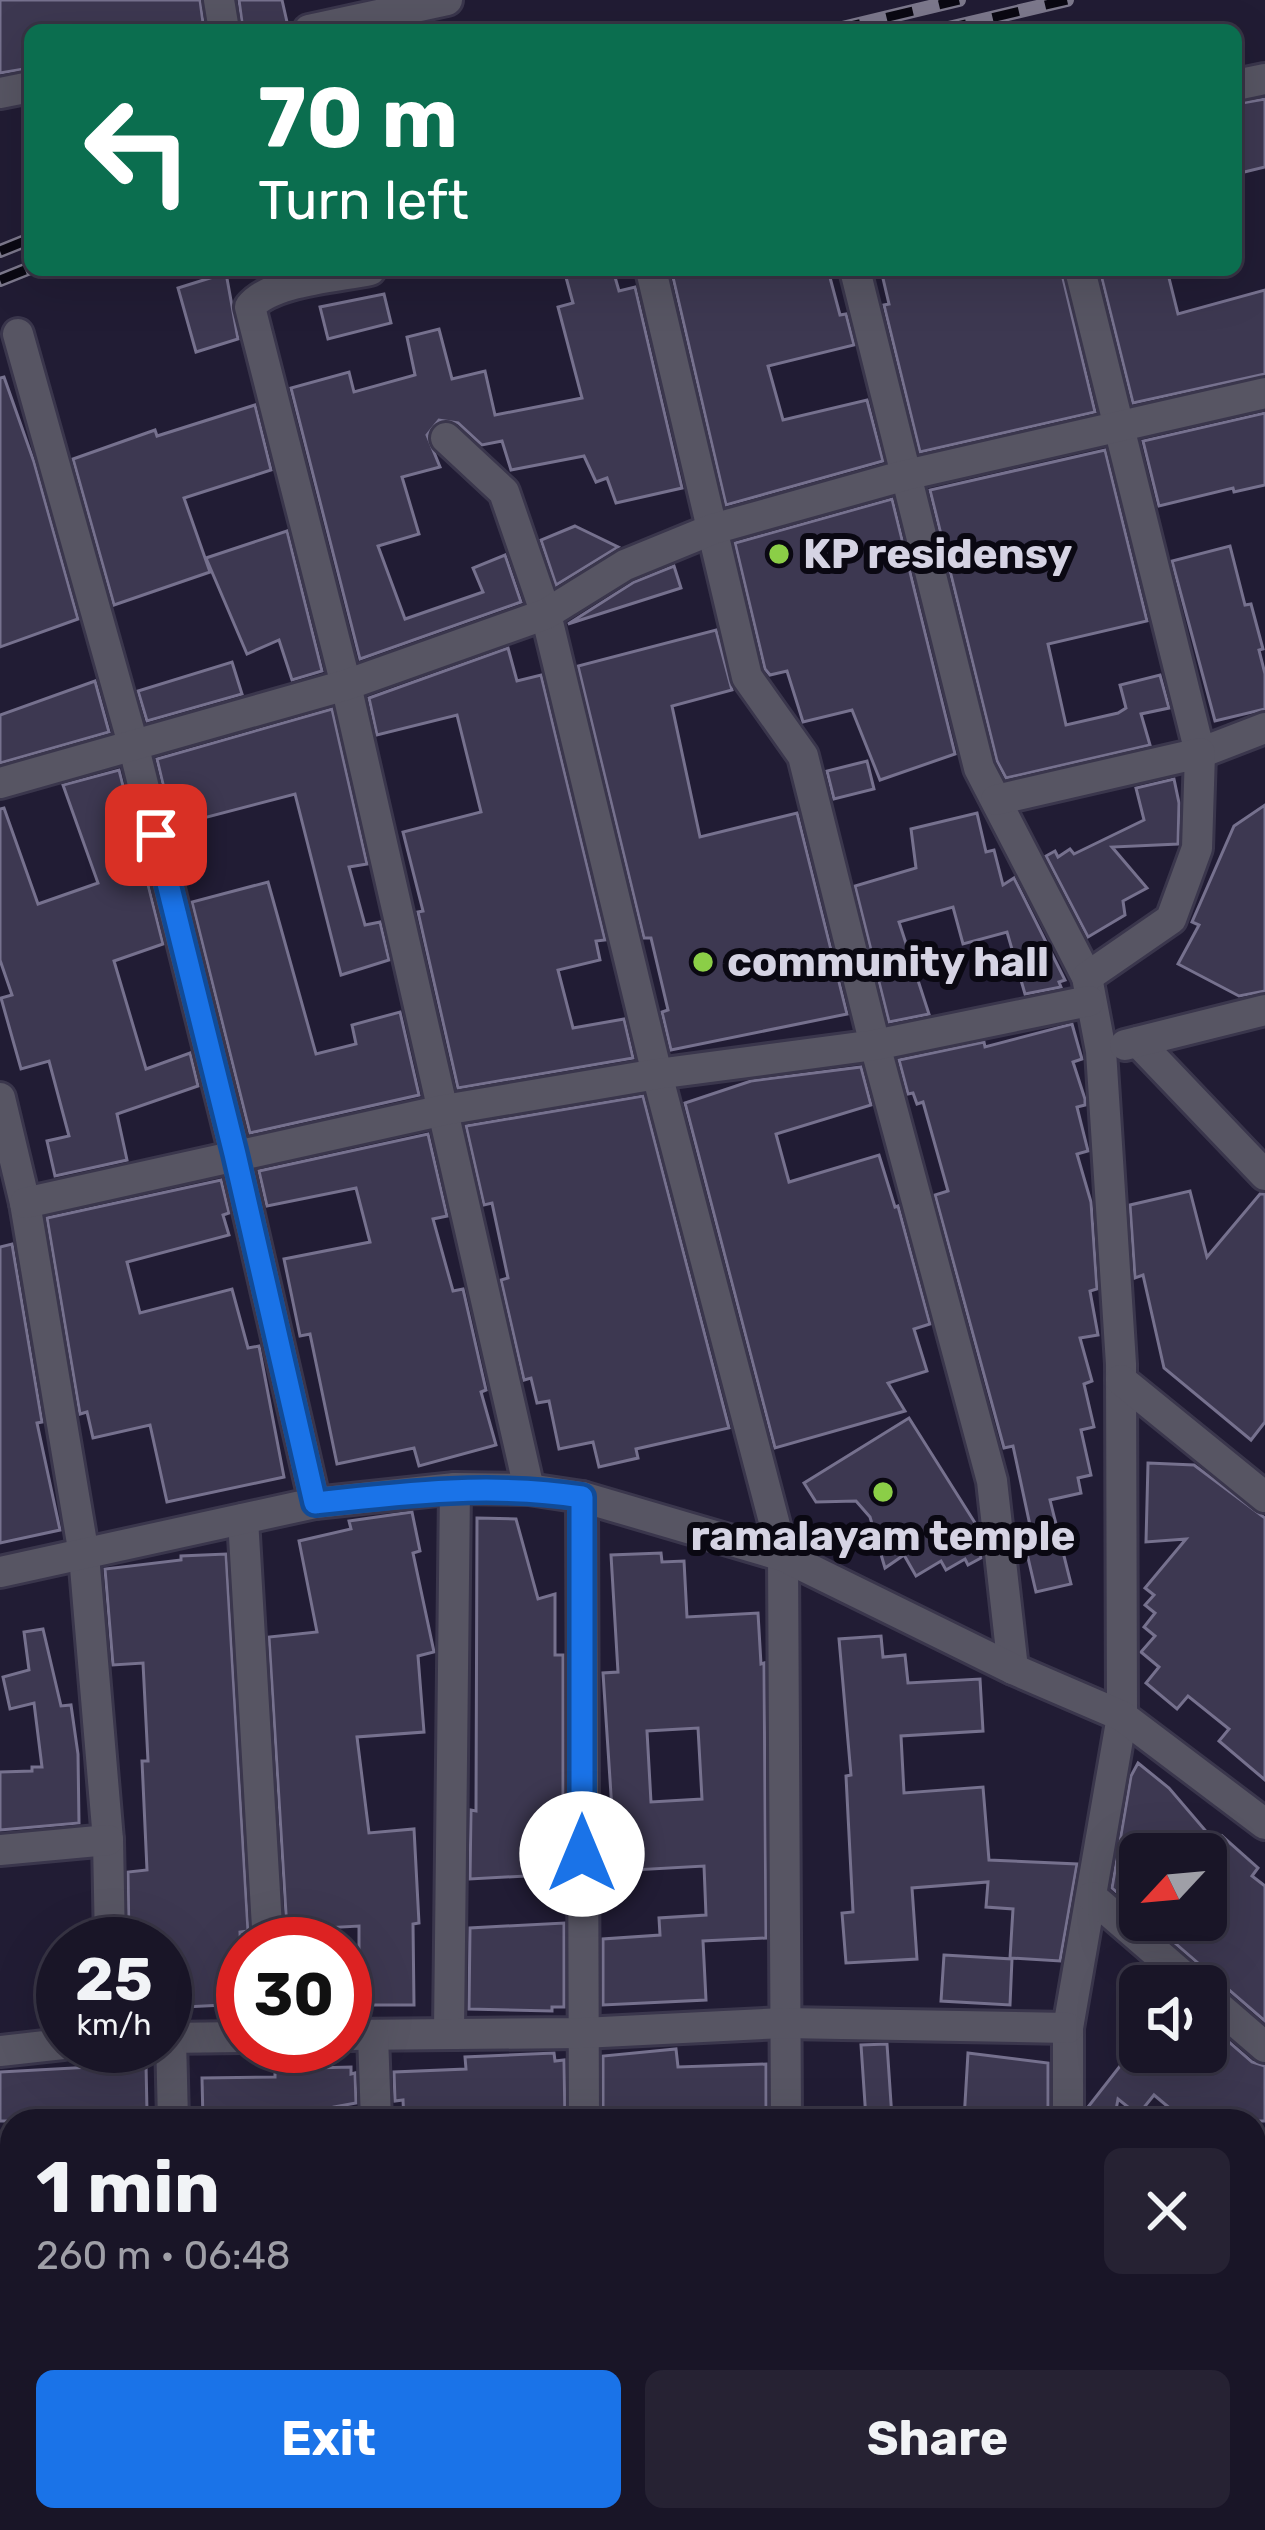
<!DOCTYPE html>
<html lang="en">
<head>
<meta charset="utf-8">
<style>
  :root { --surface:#191527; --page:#262233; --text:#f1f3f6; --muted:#9f9fa7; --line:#373444; --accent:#1a73e8 }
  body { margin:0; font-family:Rubik,sans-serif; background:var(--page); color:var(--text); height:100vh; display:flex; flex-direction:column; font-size:45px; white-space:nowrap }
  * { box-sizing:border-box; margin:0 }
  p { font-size:39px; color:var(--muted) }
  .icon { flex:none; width:66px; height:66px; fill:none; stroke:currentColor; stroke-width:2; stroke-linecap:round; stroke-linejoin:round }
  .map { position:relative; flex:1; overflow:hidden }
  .side { position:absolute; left:0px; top:2109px; width:1266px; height:423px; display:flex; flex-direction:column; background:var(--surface); border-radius:36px 36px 0 0; box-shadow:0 12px 48px #0002,0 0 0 3px var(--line) }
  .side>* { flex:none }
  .top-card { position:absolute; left:24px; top:24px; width:1218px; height:252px; border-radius:18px; box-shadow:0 12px 48px #0002,0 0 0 3px var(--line); background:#0b6e4f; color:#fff; overflow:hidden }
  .needle { width:78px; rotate:244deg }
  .controls { position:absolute; left:1119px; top:1833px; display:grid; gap:24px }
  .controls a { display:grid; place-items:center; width:108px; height:108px; border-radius:18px; background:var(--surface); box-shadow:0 12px 48px #0002,0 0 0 3px var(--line); font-size:60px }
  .speed { position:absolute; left:36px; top:1917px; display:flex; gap:24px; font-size:60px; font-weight:700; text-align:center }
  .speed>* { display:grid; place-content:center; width:156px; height:156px; border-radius:50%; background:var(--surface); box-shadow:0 12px 48px #0002,0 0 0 3px var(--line); line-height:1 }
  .speed small { font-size:30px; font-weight:400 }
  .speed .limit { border:18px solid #d22; background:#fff; color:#111 }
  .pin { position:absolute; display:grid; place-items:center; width:102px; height:102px; color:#fff; margin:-51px; border-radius:24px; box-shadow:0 6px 18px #0006 }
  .me { position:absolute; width:132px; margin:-66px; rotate:0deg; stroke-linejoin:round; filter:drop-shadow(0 0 9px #0008) }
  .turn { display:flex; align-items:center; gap:42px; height:252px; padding:0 36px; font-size:54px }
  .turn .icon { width:156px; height:156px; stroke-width:2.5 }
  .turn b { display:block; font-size:84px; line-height:102px }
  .round { display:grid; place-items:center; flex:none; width:126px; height:126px; border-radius:18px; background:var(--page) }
  .overview { display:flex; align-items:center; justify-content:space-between; height:204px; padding:0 36px }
  h1 { font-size:72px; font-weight:700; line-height:90px }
  .action { display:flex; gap:24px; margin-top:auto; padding:24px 36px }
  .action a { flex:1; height:138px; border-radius:18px; background:var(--accent); color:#fff; font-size:48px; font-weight:700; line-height:138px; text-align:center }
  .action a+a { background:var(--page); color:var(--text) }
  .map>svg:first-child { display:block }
  .green { fill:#29351f }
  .building { fill:#3d3851; stroke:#76718e; stroke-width:3; fill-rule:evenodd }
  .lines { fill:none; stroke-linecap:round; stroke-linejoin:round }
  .minor-casing { stroke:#3a364c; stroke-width:36 }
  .minor { stroke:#575563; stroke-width:30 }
  .rail-casing { stroke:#7c788c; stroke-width:14 }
  .rail { stroke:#0a0812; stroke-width:9; stroke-dasharray:27; stroke-linecap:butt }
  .route-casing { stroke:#114b97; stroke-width:30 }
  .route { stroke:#1a73e8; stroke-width:21 }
  .poi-dot { fill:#8bce47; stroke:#0a0812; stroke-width:4.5 }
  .labels { text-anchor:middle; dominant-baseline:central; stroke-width:12; stroke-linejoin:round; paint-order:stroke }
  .poi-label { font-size:42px; font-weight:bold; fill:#d5d3e3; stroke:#0a0812; text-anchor:start }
</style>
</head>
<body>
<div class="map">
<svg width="1265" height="2530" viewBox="0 0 1265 2530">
  <rect width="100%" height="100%" fill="#211c34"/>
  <polygon class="green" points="971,2520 1210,2520 1201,2530 970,2530"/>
  <g class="building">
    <polygon points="0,0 200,0 204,30 30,30 30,68 0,73"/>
    <polygon points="239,0 282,0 287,22 243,30"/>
    <polygon points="1265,99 1265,167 1236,174 1236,104"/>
    <polygon points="564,270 613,270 619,291 635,287 682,488 616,503 607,478 596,482 584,456 511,470 502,441 482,445 458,423 439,420 427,435 440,467 402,477 419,534 378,546 405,619 483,592 473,568 505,555 521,602 360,659 291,388 349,372 354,392 415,375 407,337 439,329 452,379 485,371 495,415 582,398 558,307 573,303"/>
    <polygon points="681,270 828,270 840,315 846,314 854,345 768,366 783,420 867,400 883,461 726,505 672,273"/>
    <polygon points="881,270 1061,270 1095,412 920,452 884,305 889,304"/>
    <polygon points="1167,270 1178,314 1265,290 1265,374 1133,403 1100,271"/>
    <polygon points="226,273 238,339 196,352 178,288"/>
    <polygon points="384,294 391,323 328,339 320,307"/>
    <polygon points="4,377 34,462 78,619 0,647 0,378"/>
    <polygon points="255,405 271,470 184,498 210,572 114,605 73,459 155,430 157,436"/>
    <polygon points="1265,413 1265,485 1234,492 1233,488 1159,506 1143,441"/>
    <polygon points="1105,450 1147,621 1048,644 1066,725 1118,713 1126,708 1120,685 1160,675 1169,708 1141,714 1150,745 1006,778 997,761 930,490"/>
    <polygon points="892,499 955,754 880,780 852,710 803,722 787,671 770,675 765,669 735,543"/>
    <polygon points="575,526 618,547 556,585 541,540"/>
    <polygon points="287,531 322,671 292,680 279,640 247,654 206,558"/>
    <polygon points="1230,546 1245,605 1251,604 1263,649 1259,650 1265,674 1265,709 1215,721 1172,561"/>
    <polygon points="674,566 681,588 568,624 634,582"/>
    <polygon points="716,630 732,690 672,706 700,837 797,813 847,1014 671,1050 662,1012 668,1010 651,938 644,938 578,666"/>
    <polygon points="508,648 517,681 541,675 605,940 596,941 600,960 558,970 573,1028 624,1019 633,1058 458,1088 418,912 423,911 403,832 481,812 457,715 377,735 369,698"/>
    <polygon points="232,662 242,694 147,721 138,691"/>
    <polygon points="95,681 109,732 0,763 0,715"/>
    <polygon points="332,709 367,864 349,867 365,925 380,922 389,960 341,975 295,794 173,826 157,759"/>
    <polygon points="867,761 874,789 834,799 827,771"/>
    <polygon points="119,770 163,944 114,961 146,1069 190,1053 198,1086 117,1114 127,1160 55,1176 47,1141 69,1136 49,1061 21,1069 1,998 12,995 0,960 0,809 4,808 38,904 98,883 63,785"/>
    <polygon points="1174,779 1179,803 1178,844 1112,847 1147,888 1123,901 1125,915 1088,937 1046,856 1055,851 1058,857 1070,849 1074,854 1144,820 1136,788"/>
    <polygon points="1265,805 1265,991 1239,996 1178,964 1199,925 1192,922 1234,826"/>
    <polygon points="977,813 986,852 994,850 1003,885 1014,878 1065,980 1059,982 1061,987 1025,994 1007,932 963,944 953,907 899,922 929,1014 889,1022 855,886 916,868 911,829"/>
    <polygon points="268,882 316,1054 356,1044 352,1025 400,1012 419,1095 250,1133 192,902"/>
    <polygon points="1072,1024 1082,1059 1073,1062 1085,1099 1085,1105 1077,1107 1088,1151 1077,1154 1091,1202 1097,1289 1090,1291 1098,1335 1080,1338 1092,1381 1084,1384 1094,1427 1081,1430 1091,1475 1078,1478 1081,1493 1050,1500 1071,1584 1036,1592 1022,1532 1031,1530 1013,1446 1004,1448 935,1195 948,1191 923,1102 917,1104 913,1093 908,1094 899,1060 984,1042 985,1047"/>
    <polygon points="861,1067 871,1105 776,1134 789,1182 879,1155 895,1207 898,1206 930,1324 914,1329 927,1371 888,1383 905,1411 775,1448 685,1103 751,1081"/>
    <polygon points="643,1096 729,1428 636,1449 638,1458 599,1467 593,1442 559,1449 549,1401 537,1403 531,1378 524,1380 501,1280 508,1278 492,1203 484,1205 466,1126"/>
    <polygon points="428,1134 447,1216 433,1219 453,1291 463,1289 486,1390 481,1392 496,1445 419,1466 414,1448 337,1464 310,1334 300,1336 284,1259 370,1242 356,1188 267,1206 259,1171"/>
    <polygon points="221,1180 229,1213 223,1215 229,1235 127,1262 140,1313 232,1289 248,1348 259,1346 284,1477 167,1502 150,1425 93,1438 87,1412 80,1414 47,1218"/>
    <polygon points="1190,1191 1207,1257 1260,1194 1265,1194 1265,1422 1251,1440 1164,1368 1143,1275 1135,1278 1130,1205"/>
    <polygon points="12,1244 42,1422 37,1423 60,1530 0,1543 0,1247"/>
    <polygon points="909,1418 977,1526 981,1558 968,1565 965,1559 946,1570 941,1561 916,1576 904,1555 885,1568 870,1517 856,1501 816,1502 804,1483"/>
    <polygon points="1148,1463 1194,1465 1265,1518 1265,1780 1219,1741 1229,1729 1188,1696 1177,1709 1146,1683 1159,1667 1141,1652 1155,1636 1144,1627 1155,1613 1145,1605 1154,1595 1145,1588 1186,1539 1146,1542"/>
    <polygon points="412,1512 420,1551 413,1553 434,1652 418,1656 424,1732 357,1737 369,1833 414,1829 419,1923 413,1924 414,2005 359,2005 359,1926 287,1930 269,1637 317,1632 299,1541 351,1529 349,1521"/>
    <polygon points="477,1518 516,1519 538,1599 555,1594 555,1655 563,1655 563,1874 470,1879 471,1810 476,1811"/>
    <path d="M661,1553L662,1562L684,1561L687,1617L758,1613L761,1664L764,1663L766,1938L703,1941L706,2000L603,2005V1939L660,1935L659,1918L706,1915L704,1866L616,1871L603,1673L618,1672L611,1555ZM698,1728L702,1799L651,1802L647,1731Z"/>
    <polygon points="226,1554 248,1931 240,1932 243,2004 165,2008 165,1944 129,1944 128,1872 147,1870 142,1761 148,1761 143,1663 113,1665 105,1569 181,1560 181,1556"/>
    <polygon points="43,1629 61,1706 71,1705 78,1754 79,1823 0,1830 0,1772 32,1771 32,1767 42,1767 34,1703 10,1709 3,1677 29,1670 24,1632"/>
    <polygon points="881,1636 883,1657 905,1655 908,1683 980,1679 983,1731 901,1736 904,1793 983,1787 989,1860 1077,1864 1060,1961 1010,1958 1013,1909 986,1907 988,1882 912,1888 917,1959 846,1963 842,1913 853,1912 846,1776 851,1775 839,1639"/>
    <polygon points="1138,1763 1169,1788 1216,1843 1222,1836 1258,1868 1252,1876 1265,1886 1265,2021 1148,1920 1206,1920 1206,1854 1140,1854 1140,1913 1112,1888 1131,1776"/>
    <polygon points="564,1923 564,2007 552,2007 552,2011 469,2009 470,1928"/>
    <polygon points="944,1955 1012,1959 1010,2005 941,2001"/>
    <polygon points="1206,2022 1252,2062 1265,2066 1265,2121 1185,2121 1154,2095 1138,2115 1118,2099 1114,2121 1088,2121 1088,2107 1131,2052 1206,2052"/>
    <polygon points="887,2044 892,2118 866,2119 861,2045"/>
    <polygon points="676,2049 678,2067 766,2064 766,2121 603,2121 603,2056"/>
    <polygon points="554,2053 555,2061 564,2060 565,2121 404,2121 403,2100 395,2101 394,2072 466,2069 465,2057"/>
    <polygon points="968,2053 1048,2063 1048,2121 964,2120"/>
    <polygon points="146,2064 147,2112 122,2113 122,2121 0,2121 0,2072"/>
    <polygon points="351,2067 351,2074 355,2073 356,2103 334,2107 335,2121 203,2121 202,2078 275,2077 275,2069"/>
  </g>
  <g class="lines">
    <g class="minor-casing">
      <g id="minor">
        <polyline points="219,0 224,30"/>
        <polyline points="309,30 447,0"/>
        <polyline points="1236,85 1265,79"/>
        <polyline points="0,93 30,87"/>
        <path d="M370,270C337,277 270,281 250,307L346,685L529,1489"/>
        <polyline points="651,270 747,677 803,756 875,1045 992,1481 1013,1669"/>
        <polyline points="855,270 979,768 1087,977 1101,1051 1121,1364 1122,1716 1068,2028 1068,2121"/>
        <polyline points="1080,270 1200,753 1265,728"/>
        <polyline points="18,334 133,744 235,1154 315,1503"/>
        <polyline points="446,438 504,492 546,614 657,1074 783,1556 786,2121"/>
        <polyline points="0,783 346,685 546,614 625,565 713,529 906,475 1265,393"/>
        <polyline points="996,800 1200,753 1197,848 1171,919 1087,977"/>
        <polyline points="1138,1042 1265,1175"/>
        <polyline points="1125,1045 1265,1010"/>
        <polyline points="0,1098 25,1203 84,1555 108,1840 110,1944"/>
        <polyline points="25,1203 444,1110 657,1074 875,1045 1089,1001"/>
        <polyline points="1121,1380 1265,1497"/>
        <polyline points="582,1497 584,2121"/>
        <polyline points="243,1519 268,1944"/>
        <polyline points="0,1572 315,1503 455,1488 529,1489 582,1497 783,1556 1013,1669 1122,1716 1265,1824"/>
        <polyline points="0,1850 108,1840"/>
        <polyline points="1092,1897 1195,1986"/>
        <polyline points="1206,1996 1265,2047"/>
        <polyline points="449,2032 455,1488"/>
        <polyline points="345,2035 582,2033 784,2023 1068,2028"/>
        <polyline points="373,2035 376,2121"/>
        <polyline points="165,2038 243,2037"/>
        <polyline points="171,2038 173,2121"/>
        <polyline points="0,2051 63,2044"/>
        <polyline points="0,2504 12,2504"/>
        <polyline points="182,2520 182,2530"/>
        <polyline points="390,2520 390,2530"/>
        <polyline points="603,2520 604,2530"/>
        <polyline points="794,2520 794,2530"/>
      </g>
    </g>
    <use href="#minor" class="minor"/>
    <g class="rail-casing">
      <g id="rail">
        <polyline points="834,30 959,0"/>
        <polyline points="940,30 1067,0"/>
        <polyline points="0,251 30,239"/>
        <polyline points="0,280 30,268"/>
      </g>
    </g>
    <use href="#rail" class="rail"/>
  </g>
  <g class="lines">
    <g class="route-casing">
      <path id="route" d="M156,835L235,1154L315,1503C405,1493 492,1483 582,1497V1854"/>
    </g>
    <use href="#route" class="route"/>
  </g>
  <g class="poi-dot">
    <circle cx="779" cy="554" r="12"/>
    <circle cx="703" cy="962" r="12"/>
    <circle cx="883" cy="1492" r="12"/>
  </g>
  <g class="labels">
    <g class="poi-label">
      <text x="803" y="554">KP residensy</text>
      <text x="727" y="962">community hall</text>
      <text x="883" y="1536" text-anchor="middle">ramalayam temple</text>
    </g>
  </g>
</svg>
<div class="controls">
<a><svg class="needle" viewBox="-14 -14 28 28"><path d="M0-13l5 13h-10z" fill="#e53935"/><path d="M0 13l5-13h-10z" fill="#9f9fa7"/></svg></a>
<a><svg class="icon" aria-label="sound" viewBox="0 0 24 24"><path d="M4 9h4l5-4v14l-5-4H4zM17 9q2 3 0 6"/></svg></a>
</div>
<div class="speed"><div>25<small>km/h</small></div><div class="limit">30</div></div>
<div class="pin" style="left:156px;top:835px;background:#d93025"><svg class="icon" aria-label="arrive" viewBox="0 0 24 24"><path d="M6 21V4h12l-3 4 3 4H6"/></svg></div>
<svg class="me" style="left:582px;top:1854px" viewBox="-20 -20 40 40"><circle r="19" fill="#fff"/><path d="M0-13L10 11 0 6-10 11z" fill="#1a73e8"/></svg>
<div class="top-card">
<div class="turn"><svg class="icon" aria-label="left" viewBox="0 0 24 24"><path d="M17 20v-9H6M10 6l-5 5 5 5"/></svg><div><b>70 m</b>Turn left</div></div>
</div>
<section class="side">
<div class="overview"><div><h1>1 min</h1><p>260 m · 06:48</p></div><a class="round"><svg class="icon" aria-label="close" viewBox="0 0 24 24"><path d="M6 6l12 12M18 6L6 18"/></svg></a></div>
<div class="action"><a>Exit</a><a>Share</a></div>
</section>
</div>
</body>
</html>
